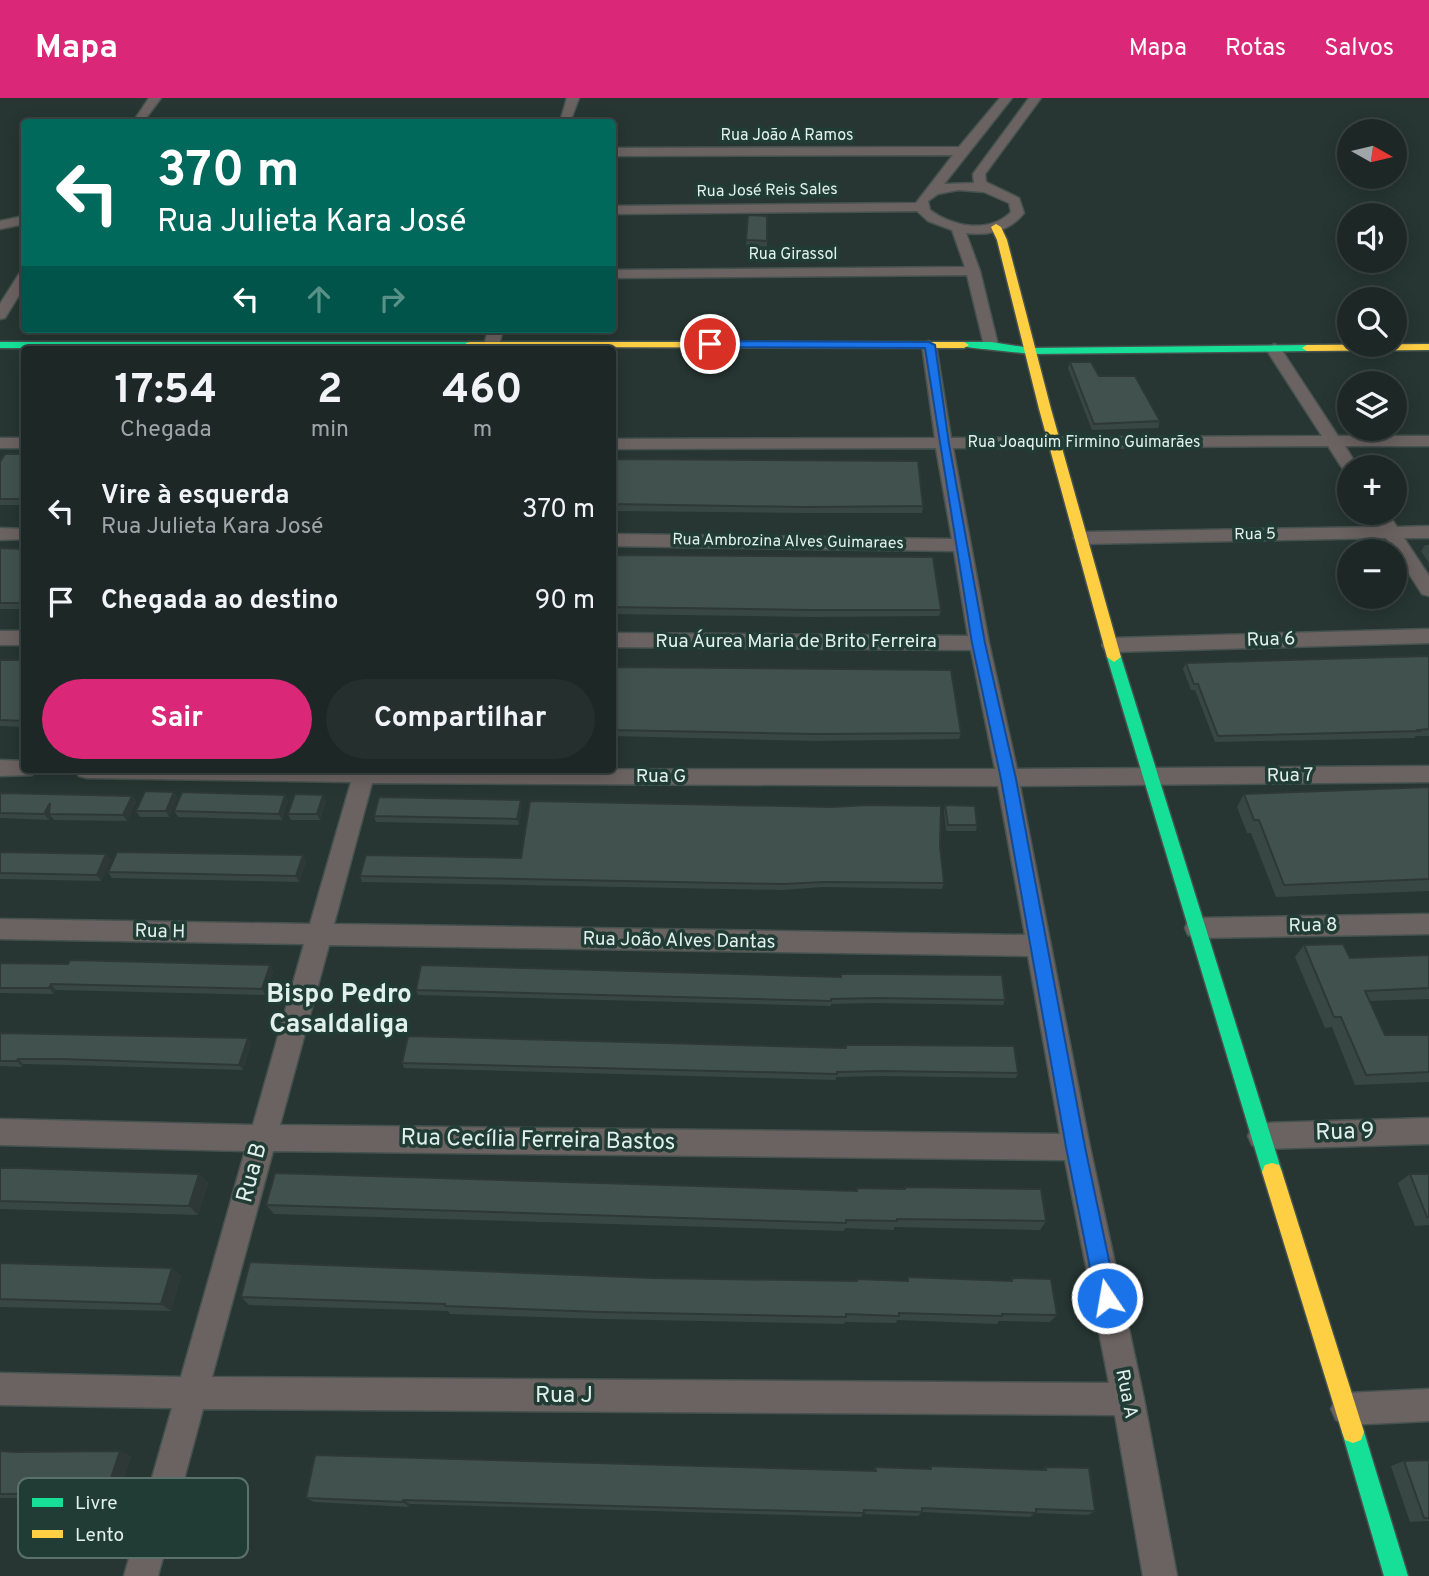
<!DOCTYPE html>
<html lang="pt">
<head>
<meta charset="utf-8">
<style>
  :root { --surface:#1d2826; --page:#25302e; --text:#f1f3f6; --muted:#a0a6a7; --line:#3b4443; --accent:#db2777 }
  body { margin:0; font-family:Overpass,sans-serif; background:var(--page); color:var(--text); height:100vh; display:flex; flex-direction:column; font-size:26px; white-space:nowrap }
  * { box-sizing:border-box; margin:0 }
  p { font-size:23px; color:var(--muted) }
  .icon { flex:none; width:38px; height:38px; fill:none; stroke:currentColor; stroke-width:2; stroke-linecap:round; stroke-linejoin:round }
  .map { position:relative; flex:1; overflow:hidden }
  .side { position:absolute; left:21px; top:248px; width:595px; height:427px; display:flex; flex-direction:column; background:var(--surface); border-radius:7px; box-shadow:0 4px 18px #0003,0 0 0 2px var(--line) }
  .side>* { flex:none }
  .banner { position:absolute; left:21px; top:21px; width:595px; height:214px; border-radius:7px; box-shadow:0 4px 18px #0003,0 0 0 2px var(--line); background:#00695c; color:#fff; overflow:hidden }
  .needle { width:46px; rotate:98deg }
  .buttons { position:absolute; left:1337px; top:21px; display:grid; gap:14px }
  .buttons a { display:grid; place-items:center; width:70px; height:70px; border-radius:50%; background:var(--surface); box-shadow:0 4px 18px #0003,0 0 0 2px var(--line); font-size:35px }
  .pin { position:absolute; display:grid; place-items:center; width:60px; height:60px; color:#fff; margin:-30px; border:4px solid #fff; border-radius:50%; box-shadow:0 2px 7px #0007 }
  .me { position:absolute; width:77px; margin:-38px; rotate:348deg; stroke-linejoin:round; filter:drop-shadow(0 0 5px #0008) }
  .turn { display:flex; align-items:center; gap:24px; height:147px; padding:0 21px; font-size:32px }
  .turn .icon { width:91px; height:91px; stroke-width:2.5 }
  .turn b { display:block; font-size:49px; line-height:60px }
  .lanes { display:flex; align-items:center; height:66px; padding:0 21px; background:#0003; justify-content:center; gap:35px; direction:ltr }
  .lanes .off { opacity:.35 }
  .eta { display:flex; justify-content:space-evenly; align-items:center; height:119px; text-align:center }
  .eta b { font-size:42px; font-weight:700; line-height:49px }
  .cta { display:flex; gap:14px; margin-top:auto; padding:14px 21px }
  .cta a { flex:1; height:80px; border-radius:42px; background:var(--accent); color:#fff; font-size:28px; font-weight:700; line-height:80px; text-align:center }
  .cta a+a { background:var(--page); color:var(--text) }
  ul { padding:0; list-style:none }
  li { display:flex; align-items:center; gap:21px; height:91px; padding:0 21px }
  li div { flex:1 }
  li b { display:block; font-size:26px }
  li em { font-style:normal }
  header { display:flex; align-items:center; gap:42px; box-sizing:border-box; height:98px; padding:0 35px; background:var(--accent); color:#fff }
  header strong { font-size:33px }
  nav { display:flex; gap:38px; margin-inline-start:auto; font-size:24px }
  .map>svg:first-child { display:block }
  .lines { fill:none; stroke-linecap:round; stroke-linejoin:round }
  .street-casing { stroke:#46524f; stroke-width:3 }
  .fast-casing { stroke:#46524f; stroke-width:3 }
  .slow-casing { stroke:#46524f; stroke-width:3 }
  .street { fill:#6b6361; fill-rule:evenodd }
  .fast { fill:#16e098; fill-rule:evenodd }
  .slow { fill:#ffcf43; fill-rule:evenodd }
  .wall { fill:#384743 }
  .shaded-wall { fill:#2e3937 }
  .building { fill:#41524e; stroke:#2e3937; stroke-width:2 }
  .route { fill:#1a73e8; stroke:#114b97; stroke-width:2 }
  .labels { text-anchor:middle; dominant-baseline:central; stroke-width:7; stroke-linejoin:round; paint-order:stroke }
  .far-street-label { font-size:16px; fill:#e1f0eb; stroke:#213c35 }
  .street-label { font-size:19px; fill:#e1f0eb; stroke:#213c35 }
  .near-street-label { font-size:23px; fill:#e1f0eb; stroke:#213c35 }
  .district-label { font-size:26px; font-weight:bold; fill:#e1f0eb; stroke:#213c35 }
  .key { fill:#213c35; stroke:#5b726c; stroke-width:2 }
  .key-label { font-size:19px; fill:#e1f0eb }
</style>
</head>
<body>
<header>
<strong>Mapa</strong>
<nav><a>Mapa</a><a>Rotas</a><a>Salvos</a></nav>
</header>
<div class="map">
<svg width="1429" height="1478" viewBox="0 0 1429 1478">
  <rect width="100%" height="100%" fill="#273632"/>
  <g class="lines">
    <g class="street-casing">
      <g id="street">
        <polygon points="149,0 161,0 143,24 133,24"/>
        <polygon points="567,0 579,0 570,24 560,24"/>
        <path d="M1000,0H1012L944,86L974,85L973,76L1029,0H1041L985,76L986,84L1019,100L1024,115C1010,133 988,138 966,135L980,173L998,247L996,250L991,251L984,247L967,177L612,180V172L965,169L952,132L928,123L917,113L612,116V108L916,105L953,57L612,58V50L959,49ZM958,92L984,94L1009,105L1011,114C989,136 953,129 930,112L928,103L938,96Z"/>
        <polygon points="24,118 24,126 0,131 0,123"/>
        <polygon points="24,175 24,189 5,220 0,221 0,206 19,176"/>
        <polygon points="489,231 503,231 498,252 482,252"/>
        <path d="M929,243L936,247L951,340L1322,338L1266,251L1274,246L1279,248L1338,338H1429V348H1345L1358,369H1349V374L1344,373L1328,348L953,350L989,545L1017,671L1429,668V684L1020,688L1090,1049L1144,1301L1177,1478H1143L1115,1317L203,1311L158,1478H124L172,1310L0,1307V1275L181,1279L245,1053L0,1047V1021L253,1027L304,846L0,841V821L310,826L351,684L87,680L79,678L76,672L995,671L971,552L612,549V535L968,538L954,453L612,448V436L952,441L936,350L612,351V341L935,340L922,247ZM372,685L998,688L1025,837L334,826ZM329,847L1028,858L1060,1036L280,1027ZM273,1053L1065,1062L1109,1285L212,1279Z"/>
        <rect x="0" y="340" width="24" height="10"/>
        <polygon points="1370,415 1388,415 1397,429 1429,428 1429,440 1404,440 1429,478 1429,498 1422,496 1386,440 1082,446 1073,440 1082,434 1379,429"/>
        <polygon points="0,430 24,431 24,441 0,442"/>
        <polygon points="1429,531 1429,545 1112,554 1105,552 1102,547 1105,542 1112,540"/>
        <rect x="0" y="533" width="24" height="14"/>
        <polygon points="0,662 24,663 24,672 34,672 32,677 0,678"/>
        <polygon points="1429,816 1429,836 1197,840 1188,837 1185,830 1188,823 1197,820"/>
        <polygon points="1429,1020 1429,1046 1262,1051 1252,1047 1248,1038 1252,1029 1262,1025"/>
        <polygon points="1429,1291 1429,1323 1347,1327 1336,1322 1331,1311 1336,1300 1347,1295"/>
      </g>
    </g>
    <g class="fast-casing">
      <g id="fast">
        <polygon points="0,244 470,244 475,247 470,250 0,250"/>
        <path d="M991,244L1030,250L1307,247L1312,250L1307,253L1030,256C1017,254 964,250 959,247L964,244Z"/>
        <polygon points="1114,554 1121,559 1282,1074 1279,1081 1272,1083 1265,1081 1262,1074 1107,559"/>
        <polygon points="1353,1323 1361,1326 1364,1334 1408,1478 1384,1478 1342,1334 1345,1326"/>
      </g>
    </g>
    <g class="slow-casing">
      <g id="slow">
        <polygon points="996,126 1001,129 1007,142 1051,311 1121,559 1114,564 1107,559 1039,311 997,142 991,129"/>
        <polygon points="470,244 964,244 969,247 964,250 466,249 466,245"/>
        <polygon points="1429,246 1429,252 1307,253 1302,250 1307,247"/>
        <polygon points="1272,1065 1279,1067 1282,1074 1364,1334 1361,1342 1353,1345 1345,1342 1342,1334 1262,1074 1265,1067"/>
      </g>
    </g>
    <use href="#street" class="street"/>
    <use href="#fast" class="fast"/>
    <use href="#slow" class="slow"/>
  </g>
  <g class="wall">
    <polygon points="748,117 767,118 767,149 746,148"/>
    <polygon points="75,231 193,231 189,237 78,237"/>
    <polygon points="1070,264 1160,323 1158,330 1092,332 1068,270"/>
    <polygon points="24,356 24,407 0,407 0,364"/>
    <polygon points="612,361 923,408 922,415 803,415 612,413"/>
    <polygon points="1425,447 1429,447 1429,465 1421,453"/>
    <polygon points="0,450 24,451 24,511 0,511"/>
    <polygon points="612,457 941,512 939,518 810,519 612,516"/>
    <polygon points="1429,558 1429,638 1416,638 1414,640 1215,644 1195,592 1191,592 1183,571 1186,565"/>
    <polygon points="0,562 24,562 24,629 0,628"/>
    <polygon points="612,569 961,635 959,641 816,643 612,638"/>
    <polygon points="1429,689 1429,793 1276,799 1251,735 1247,735 1237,709 1244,696"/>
    <polygon points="174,694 177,700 169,719 140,719 136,713"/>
    <polygon points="0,695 132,698 136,704 127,723 54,722 51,718 49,722 0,720"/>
    <polygon points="285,697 288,703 282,722 178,719 174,713"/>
    <polygon points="326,703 320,722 291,722 288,716"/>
    <polygon points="945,707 977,727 976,733 946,733 944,713"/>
    <polygon points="522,708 519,727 376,724 374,718"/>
    <polygon points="832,709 940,748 944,785 942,791 823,789 782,792 362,784 360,778 521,760"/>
    <polygon points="0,754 106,756 111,762 101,783 0,781"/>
    <polygon points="306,763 299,784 112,780 108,774"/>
    <polygon points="1304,847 1350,860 1429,857 1429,901 1369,903 1385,937 1429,937 1429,984 1355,987 1332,929 1325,930 1295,859"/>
    <polygon points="0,865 270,867 273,873 265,897 56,892 54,896 0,895"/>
    <polygon points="416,892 1005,902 1003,907 874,905 831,906 831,908 418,897"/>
    <polygon points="0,935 251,945 243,972 67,967 23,966 22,969 0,968"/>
    <polygon points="402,965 1018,975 1016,980 881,978 836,979 836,982 404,970"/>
    <polygon points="0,1070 199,1076 208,1085 198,1117 0,1111"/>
    <polygon points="1410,1076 1429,1076 1429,1127 1415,1128 1398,1085"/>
    <polygon points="905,1089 1046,1123 1040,1132 894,1129 894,1132 845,1130 844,1133 274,1116 266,1107 856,1093 857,1090 904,1091"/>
    <polygon points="0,1165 172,1170 181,1178 171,1213 0,1209"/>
    <polygon points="908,1179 1010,1183 1012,1180 1057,1217 1050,1224 999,1223 997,1226 897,1222 896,1225 845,1224 844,1226 603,1221 450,1216 448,1213 249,1207 241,1199 652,1180 857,1183 857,1181 906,1183"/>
    <polygon points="0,1353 131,1358 118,1399 0,1400"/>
    <polygon points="1429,1362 1429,1423 1410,1424 1391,1368 1404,1363"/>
    <polygon points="931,1368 1042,1372 1045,1369 1095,1413 1088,1417 1035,1415 1030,1419 922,1414 918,1418 863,1416 861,1419 410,1406 409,1409 314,1404 306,1400 873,1373 875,1369 928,1371"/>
  </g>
  <g class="shaded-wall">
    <polygon points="187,231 193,231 189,237"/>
    <polygon points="174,694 177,700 169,719 166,713"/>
    <polygon points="285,697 288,703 282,722 279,716"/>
    <polygon points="323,697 326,703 320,722 317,716"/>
    <polygon points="132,698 136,704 127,723 123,717"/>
    <polygon points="521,702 522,708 519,727 517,721"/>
    <polygon points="50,705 49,716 51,718 49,722 44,716"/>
    <polygon points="106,756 111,762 101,783 97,777"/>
    <polygon points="303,757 306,763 299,784 296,778"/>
    <polygon points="270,867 273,873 265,897 262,891"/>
    <polygon points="51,886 56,892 54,896 49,890"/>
    <polygon points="248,940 251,945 243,972 239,967"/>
    <polygon points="18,961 23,966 22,969 17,963"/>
    <polygon points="199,1076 208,1085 198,1117 189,1108"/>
    <polygon points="172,1170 181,1178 171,1213 161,1206"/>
    <polygon points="120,1353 131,1358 118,1399 106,1395"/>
    <polygon points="403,1402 410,1406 409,1409 403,1404"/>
  </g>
  <g class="building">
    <polygon points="748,117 767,118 767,143 746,142"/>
    <polygon points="1070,264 1091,264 1099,278 1135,278 1160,323 1094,326"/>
    <polygon points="5,356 24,356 24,401 0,401 0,364"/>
    <polygon points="612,361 918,363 923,408 803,409 612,406"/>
    <polygon points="0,450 24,451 24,505 0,505"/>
    <polygon points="612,457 933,459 941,512 811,512 612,509"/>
    <polygon points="1429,558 1429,631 1418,632 1419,633 1218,638 1198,586 1194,586 1186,565"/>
    <polygon points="0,562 24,562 24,623 0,622"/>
    <polygon points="612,569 951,572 961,635 816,636 612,632"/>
    <polygon points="1429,689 1429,781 1284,787 1259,722 1254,722 1244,696"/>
    <polygon points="145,693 174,694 166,713 136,713"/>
    <polygon points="182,694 285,697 279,716 174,713"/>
    <polygon points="0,695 132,698 123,717 49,716 50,705 44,716 0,715"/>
    <polygon points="295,696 323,697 317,716 288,716"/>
    <polygon points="379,699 521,702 517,721 374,718"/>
    <polygon points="530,703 832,709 868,707 941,708 940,748 944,785 824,784 783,786 360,778 366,757 521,760"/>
    <polygon points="945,707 975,708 977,727 948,727"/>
    <polygon points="0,754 106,756 97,777 0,775"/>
    <polygon points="117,754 303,757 296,778 108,774"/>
    <polygon points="1343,846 1350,860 1429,857 1429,890 1365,893 1385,937 1429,937 1429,974 1366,977 1341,919 1334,919 1304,847"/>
    <polygon points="70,862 270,867 262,891 51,886 49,890 0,890 0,865 68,866"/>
    <polygon points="421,867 841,879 841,876 882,876 1002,877 1005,902 876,900 831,901 831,903 416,892"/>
    <polygon points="0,935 248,940 239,967 62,961 18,961 17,963 0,963"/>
    <polygon points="408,938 846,950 846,947 890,947 1014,948 1018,975 882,973 837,974 837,976 402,965"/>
    <polygon points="0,1070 18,1070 199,1076 189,1108 0,1103"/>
    <polygon points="275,1075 857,1093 857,1090 905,1091 905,1089 1041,1091 1046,1123 897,1121 897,1123 846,1122 846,1125 266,1107"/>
    <polygon points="1410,1076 1429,1076 1429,1119 1427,1119"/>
    <polygon points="250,1164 652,1180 857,1183 857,1181 908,1183 908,1179 1012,1183 1012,1180 1051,1181 1057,1217 1002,1216 1002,1218 899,1215 899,1218 846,1216 846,1219 600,1214 445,1208 445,1206 241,1199"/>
    <polygon points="0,1165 172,1170 161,1206 0,1201"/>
    <polygon points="0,1353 16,1354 120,1353 106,1395 0,1396"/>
    <polygon points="315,1357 876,1373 875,1369 931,1371 931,1368 1046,1372 1045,1369 1089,1370 1095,1413 1036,1411 1036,1415 922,1410 922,1414 864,1412 864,1415 403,1402 403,1404 306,1400"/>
    <polygon points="1429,1362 1429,1420 1424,1420 1404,1363"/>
  </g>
  <polygon class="route" points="710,243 929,244 935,247 949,346 985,545 1016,681 1085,1049 1117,1200 1114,1208 1107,1211 1099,1208 1096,1200 1066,1049 1001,681 972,545 925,250 707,249 707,244"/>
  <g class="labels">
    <g class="far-street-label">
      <text x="787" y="38">Rua João A Ramos</text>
      <text transform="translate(767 93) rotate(-1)">Rua José Reis Sales</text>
      <text x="793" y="157">Rua Girassol</text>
      <text x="1084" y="345">Rua Joaquim Firmino Guimarães</text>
      <text transform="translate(1255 437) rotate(-1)">Rua 5</text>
      <text transform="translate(788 444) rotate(1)">Rua Ambrozina Alves Guimaraes</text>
    </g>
    <g class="street-label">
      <text transform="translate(1271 542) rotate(-2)">Rua 6</text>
      <text x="796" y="544">Rua Áurea Maria de Brito Ferreira</text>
      <text transform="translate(1290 678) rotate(-1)">Rua 7</text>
      <text x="661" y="679">Rua G</text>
      <text transform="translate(1313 828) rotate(-1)">Rua 8</text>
      <text transform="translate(160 834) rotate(1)">Rua H</text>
      <text transform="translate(679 843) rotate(1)">Rua João Alves Dantas</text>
      <text transform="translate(1126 1296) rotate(79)">Rua A</text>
    </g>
    <g class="near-street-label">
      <text transform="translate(1345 1035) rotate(-2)">Rua 9</text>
      <text transform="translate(538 1043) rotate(1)">Rua Cecília Ferreira Bastos</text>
      <text transform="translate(253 1075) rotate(-75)">Rua B</text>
      <text x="564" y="1298">Rua J</text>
    </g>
    <g class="district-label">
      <text x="339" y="897">Bispo Pedro<tspan x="339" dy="30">Casaldaliga</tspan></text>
    </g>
  </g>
  <rect x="18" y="1380" width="230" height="80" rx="10" class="key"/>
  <rect x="32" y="1400" width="31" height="9" fill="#16e098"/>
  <rect x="32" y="1432" width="31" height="8" fill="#ffcf43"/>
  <g class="key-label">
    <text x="75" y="1411">Livre</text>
    <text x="75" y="1443">Lento</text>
  </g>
</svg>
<div class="buttons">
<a><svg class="needle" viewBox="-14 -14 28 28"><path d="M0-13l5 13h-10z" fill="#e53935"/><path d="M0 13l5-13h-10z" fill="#a0a6a7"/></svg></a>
<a><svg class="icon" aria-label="sound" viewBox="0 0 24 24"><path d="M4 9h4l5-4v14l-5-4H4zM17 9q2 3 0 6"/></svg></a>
<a><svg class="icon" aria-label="search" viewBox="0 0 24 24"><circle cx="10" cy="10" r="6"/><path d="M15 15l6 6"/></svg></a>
<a><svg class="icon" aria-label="layers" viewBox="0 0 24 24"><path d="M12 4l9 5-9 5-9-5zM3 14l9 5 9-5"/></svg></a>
<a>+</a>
<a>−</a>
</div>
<div class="pin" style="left:710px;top:246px;background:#d93025"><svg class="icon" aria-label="arrive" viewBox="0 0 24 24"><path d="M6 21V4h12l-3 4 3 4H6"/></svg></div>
<svg class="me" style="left:1107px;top:1200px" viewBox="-20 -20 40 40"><circle r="17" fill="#1a73e8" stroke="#fff" stroke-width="3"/><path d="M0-11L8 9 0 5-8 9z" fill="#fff"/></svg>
<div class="banner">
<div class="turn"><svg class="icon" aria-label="left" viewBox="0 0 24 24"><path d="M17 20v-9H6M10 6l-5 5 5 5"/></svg><div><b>370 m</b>Rua Julieta Kara José</div></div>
<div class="lanes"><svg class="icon" aria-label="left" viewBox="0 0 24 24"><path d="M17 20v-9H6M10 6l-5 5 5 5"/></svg><svg class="icon off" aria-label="ahead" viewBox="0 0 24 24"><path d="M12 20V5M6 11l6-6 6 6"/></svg><svg class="icon off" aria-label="right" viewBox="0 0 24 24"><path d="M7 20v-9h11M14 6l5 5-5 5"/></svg></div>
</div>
<section class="side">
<div class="eta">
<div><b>17:54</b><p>Chegada</p></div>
<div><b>2</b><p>min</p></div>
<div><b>460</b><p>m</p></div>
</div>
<ul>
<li><svg class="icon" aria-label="left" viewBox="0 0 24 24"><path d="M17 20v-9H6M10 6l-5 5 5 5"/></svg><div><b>Vire à esquerda</b><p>Rua Julieta Kara José</p></div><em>370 m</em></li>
<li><svg class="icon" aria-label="arrive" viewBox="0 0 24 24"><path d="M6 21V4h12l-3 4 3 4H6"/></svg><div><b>Chegada ao destino</b></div><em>90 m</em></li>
</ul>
<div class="cta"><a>Sair</a><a>Compartilhar</a></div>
</section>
</div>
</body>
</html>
